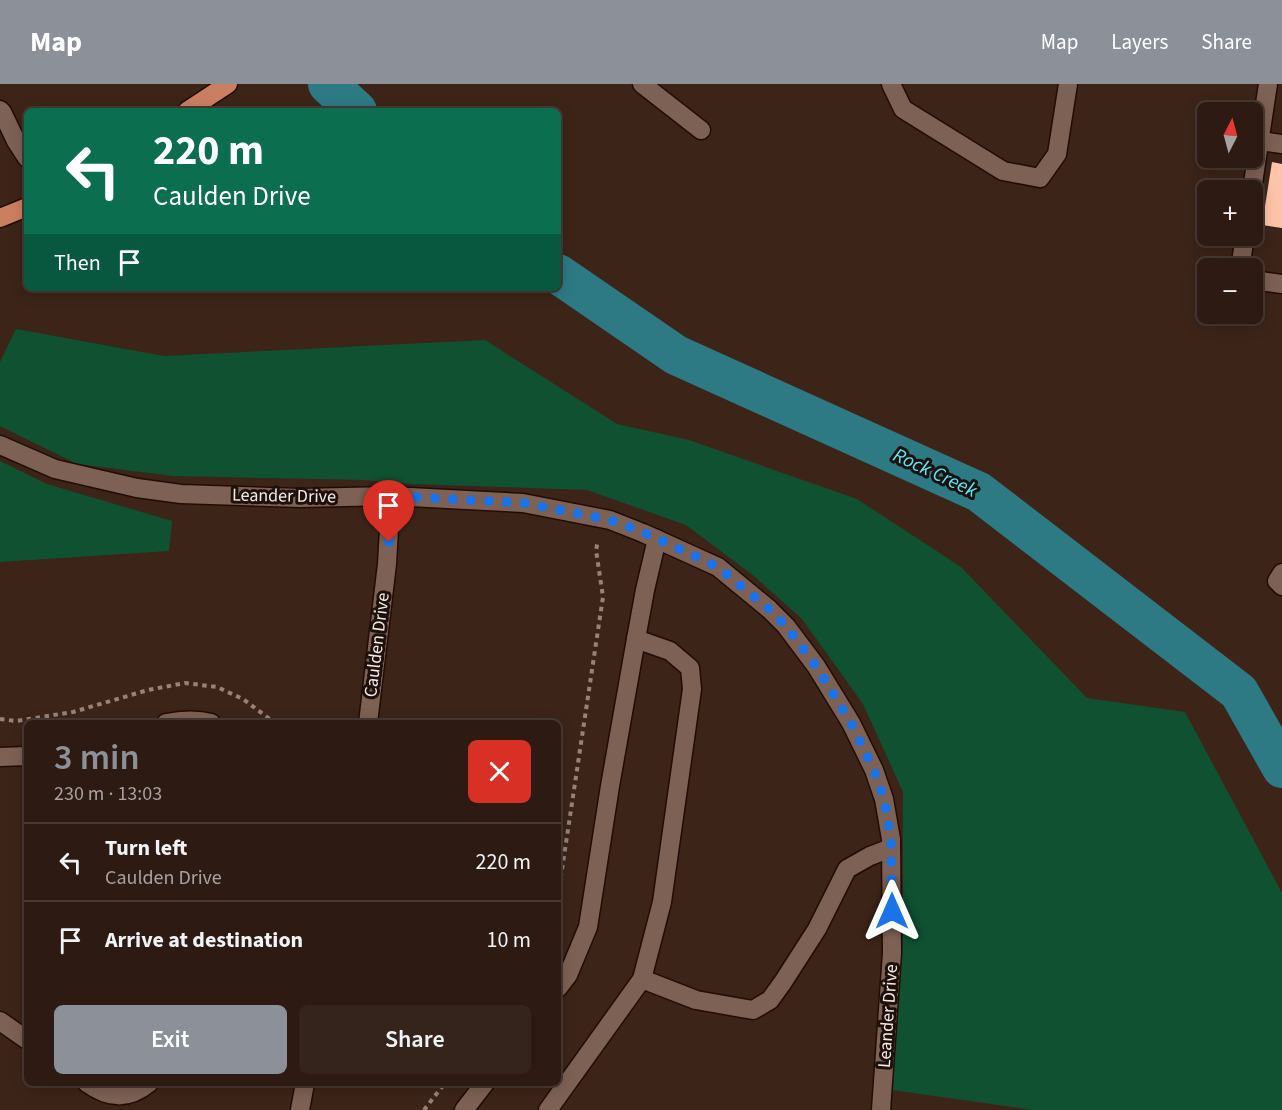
<!DOCTYPE html>
<html lang="en">
<head>
<meta charset="utf-8">
<style>
  :root { --surface:#2d1b13; --page:#35241c; --text:#f1f3f6; --muted:#a7a1a0; --line:#483933; --accent:#8c9099 }
  body { margin:0; font-family:"Source Sans 3",sans-serif; background:var(--page); color:var(--text); height:100vh; display:flex; flex-direction:column; font-size:22px; white-space:nowrap }
  * { box-sizing:border-box; margin:0 }
  p { font-size:20px; color:var(--muted) }
  .icon { flex:none; width:33px; height:33px; fill:none; stroke:currentColor; stroke-width:2; stroke-linecap:round; stroke-linejoin:round }
  .map { position:relative; flex:1; overflow:hidden }
  .drawer { position:absolute; left:24px; top:636px; width:537px; height:366px; display:flex; flex-direction:column; background:var(--surface); border-radius:9px; box-shadow:0 3px 15px #0003,0 0 0 2px var(--line) }
  .drawer>* { flex:none }
  .banner { position:absolute; left:24px; top:24px; width:537px; height:183px; border-radius:9px; box-shadow:0 3px 15px #0003,0 0 0 2px var(--line); background:#0b6e4f; color:#fff; overflow:hidden }
  .needle { width:39px; rotate:6deg }
  .fabs { position:absolute; left:1197px; top:18px; display:grid; gap:12px }
  .fabs a { display:grid; place-items:center; width:66px; height:66px; border-radius:9px; background:var(--surface); box-shadow:0 3px 15px #0003,0 0 0 2px var(--line); font-size:30px }
  .pin { position:absolute; display:grid; place-items:center; width:51px; height:51px; color:#fff; margin:-62px -26px; border-radius:50% 50% 50% 0; rotate:-45deg; box-shadow:0 0 6px #0007 }
  .pin .icon { rotate:45deg }
  .me { position:absolute; width:66px; margin:-33px; rotate:0deg; stroke-linejoin:round; filter:drop-shadow(0 0 4px #0008) }
  .turn { display:flex; align-items:center; gap:21px; height:126px; padding:0 30px; font-size:27px }
  .turn .icon { width:78px; height:78px; stroke-width:2.5 }
  .turn b { display:block; font-size:42px; line-height:51px }
  .then { display:flex; align-items:center; height:57px; padding:0 30px; background:#0003; gap:12px; font-size:22px }
  .round { display:grid; place-items:center; flex:none; width:63px; height:63px; border-radius:9px; background:var(--page) }
  .summary { display:flex; align-items:center; justify-content:space-between; height:102px; padding:0 30px }
  h1 { font-size:36px; font-weight:600; line-height:45px; color:var(--accent) }
  .cta { display:flex; gap:12px; margin-top:auto; padding:12px 30px }
  .cta a { flex:1; height:69px; border-radius:9px; background:var(--accent); color:#fff; font-size:24px; font-weight:600; line-height:69px; text-align:center }
  .cta a+a { background:var(--page); color:var(--text) }
  ul { padding:0; list-style:none }
  li { display:flex; align-items:center; gap:18px; height:78px; padding:0 30px; border-top:2px solid var(--line) }
  li div { flex:1 }
  li b { display:block; font-size:22px }
  li em { font-style:normal }
  header { display:flex; align-items:center; gap:36px; box-sizing:border-box; height:84px; padding:0 30px; background:var(--accent); color:#fff }
  header strong { font-size:28px }
  nav { display:flex; gap:33px; margin-inline-start:auto; font-size:21px }
  .map>svg:first-child { display:block }
  .green { fill:#105132 }
  .lines { fill:none; stroke-linecap:round; stroke-linejoin:round }
  .river { stroke:#2d7a84; stroke-width:40 }
  .building { fill:#fec4aa }
  .minor-casing { stroke:#220c04; stroke-width:21 }
  .major-casing { stroke:#220c04; stroke-width:21 }
  .path { stroke:#97837a; stroke-width:4; stroke-dasharray:4.5 4.5; stroke-linecap:butt }
  .minor { stroke:#7d6154; stroke-width:18 }
  .major { stroke:#cb7f61; stroke-width:18 }
  .route { stroke:#1a73e8; stroke-width:10; stroke-dasharray:0 18 }
  .labels { text-anchor:middle; dominant-baseline:central; stroke-width:6; stroke-linejoin:round; paint-order:stroke }
  .street-label { font-size:18px; fill:#f8e8e1; stroke:#1b100b }
  .water-label { font-size:20px; font-style:italic; fill:#59e9fd; stroke:#1b100b }
</style>
</head>
<body>
<header>
<strong>Map</strong>
<nav><a>Map</a><a>Layers</a><a>Share</a></nav>
</header>
<div class="map">
<svg width="1282" height="1026" viewBox="0 0 1282 1026">
  <rect width="100%" height="100%" fill="#3c2419"/>
  <g class="green">
    <polygon points="16,245 164,272 485,256 617,340 689,356 857,415 961,483 1087,614 1185,628 1282,809 1282,1026 1034,1026 892,1006 903,857 903,708 863,620 802,535 754,492 686,441 587,406 412,400 364,396 173,392 77,380 0,342 0,278"/>
    <polygon points="0,377 47,400 172,437 169,467 0,478"/>
  </g>
  <g class="lines">
    <g class="river">
      <polyline points="328,0 357,27"/>
      <polyline points="558,190 676,271 979,408 1239,608 1282,684"/>
    </g>
  </g>
  <polygon class="building" points="1272,78 1282,80 1282,144 1262,141"/>
  <g class="lines">
    <g class="minor-casing">
      <g id="minor">
        <polyline points="642,0 701,46"/>
        <polyline points="891,0 903,25 1003,87 1040,94 1057,70 1068,0"/>
        <polyline points="0,26 2,28 16,57 27,74"/>
        <polyline points="1260,57 1282,60"/>
        <polyline points="1252,106 1268,0"/>
        <polyline points="1244,184 1241,178 1245,152"/>
        <polyline points="1252,196 1282,200"/>
        <polyline points="0,361 55,385 137,404 181,410 300,414 391,412 523,419 610,436 643,449 718,483 769,525 786,542 816,582 851,639 874,686 884,715 891,755 892,869 881,1026"/>
        <polyline points="1282,489 1277,497 1282,502"/>
        <path d="M166,639C182,636 195,635 211,639"/>
        <polyline points="368,639 387,480 391,412"/>
        <polyline points="0,673 27,672"/>
        <polyline points="642,895 696,916 753,926 770,916 783,898 817,845 847,785 870,772 891,764"/>
        <polyline points="558,904 568,891 588,843 610,702 636,555 645,506 657,455"/>
        <polyline points="0,937 27,956"/>
        <path d="M87,999C109,1015 128,1016 149,999"/>
        <polyline points="300,1026 305,999"/>
        <polyline points="464,1026 485,999"/>
        <polyline points="548,1026 642,895 662,818 692,605 690,584 670,567 636,555"/>
      </g>
    </g>
    <g class="major-casing">
      <g id="major">
        <polyline points="187,27 228,0"/>
        <polyline points="0,134 27,123"/>
      </g>
    </g>
    <g class="path">
      <polyline points="0,635 16,637 73,628 148,606 185,599 217,603 243,615 275,639"/>
      <polyline points="558,812 603,513 596,466 598,457"/>
      <polyline points="424,1026 445,999"/>
    </g>
    <use href="#minor" class="minor"/>
    <use href="#major" class="major"/>
  </g>
  <g class="lines">
    <polyline class="route" points="389,458 391,412 524,419 610,436 643,448 718,483 769,525 786,542 816,582 851,639 874,686 884,715 891,755 892,827"/>
  </g>
  <g class="labels">
    <g class="street-label">
      <text transform="translate(284 412) rotate(1)">Leander Drive</text>
      <text transform="translate(377 561) rotate(-83)">Caulden Drive</text>
      <text transform="translate(888 932) rotate(-86)">Leander Drive</text>
    </g>
    <g class="water-label">
      <text transform="translate(935 389) rotate(25)">Rock Creek</text>
    </g>
  </g>
</svg>
<div class="fabs">
<a><svg class="needle" viewBox="-14 -14 28 28"><path d="M0-13l5 13h-10z" fill="#e53935"/><path d="M0 13l5-13h-10z" fill="#a7a1a0"/></svg></a>
<a>+</a>
<a>−</a>
</div>
<div class="pin" style="left:389px;top:458px;background:#d93025"><svg class="icon" aria-label="arrive" viewBox="0 0 24 24"><path d="M6 21V4h12l-3 4 3 4H6"/></svg></div>
<svg class="me" style="left:892px;top:827px" viewBox="-20 -20 40 40"><path d="M0-17L14 15 0 8-14 15z" fill="#1a73e8" stroke="#fff" stroke-width="4"/></svg>
<div class="banner">
<div class="turn"><svg class="icon" aria-label="left" viewBox="0 0 24 24"><path d="M17 20v-9H6M10 6l-5 5 5 5"/></svg><div><b>220 m</b>Caulden Drive</div></div>
<div class="then">Then<svg class="icon" aria-label="arrive" viewBox="0 0 24 24"><path d="M6 21V4h12l-3 4 3 4H6"/></svg></div>
</div>
<section class="drawer">
<div class="summary"><div><h1>3 min</h1><p>230 m · 13:03</p></div><a class="round" style="background:#d93025;color:#fff"><svg class="icon" aria-label="close" viewBox="0 0 24 24"><path d="M6 6l12 12M18 6L6 18"/></svg></a></div>
<ul>
<li><svg class="icon" aria-label="left" viewBox="0 0 24 24"><path d="M17 20v-9H6M10 6l-5 5 5 5"/></svg><div><b>Turn left</b><p>Caulden Drive</p></div><em>220 m</em></li>
<li><svg class="icon" aria-label="arrive" viewBox="0 0 24 24"><path d="M6 21V4h12l-3 4 3 4H6"/></svg><div><b>Arrive at destination</b></div><em>10 m</em></li>
</ul>
<div class="cta"><a>Exit</a><a>Share</a></div>
</section>
</div>
</body>
</html>
